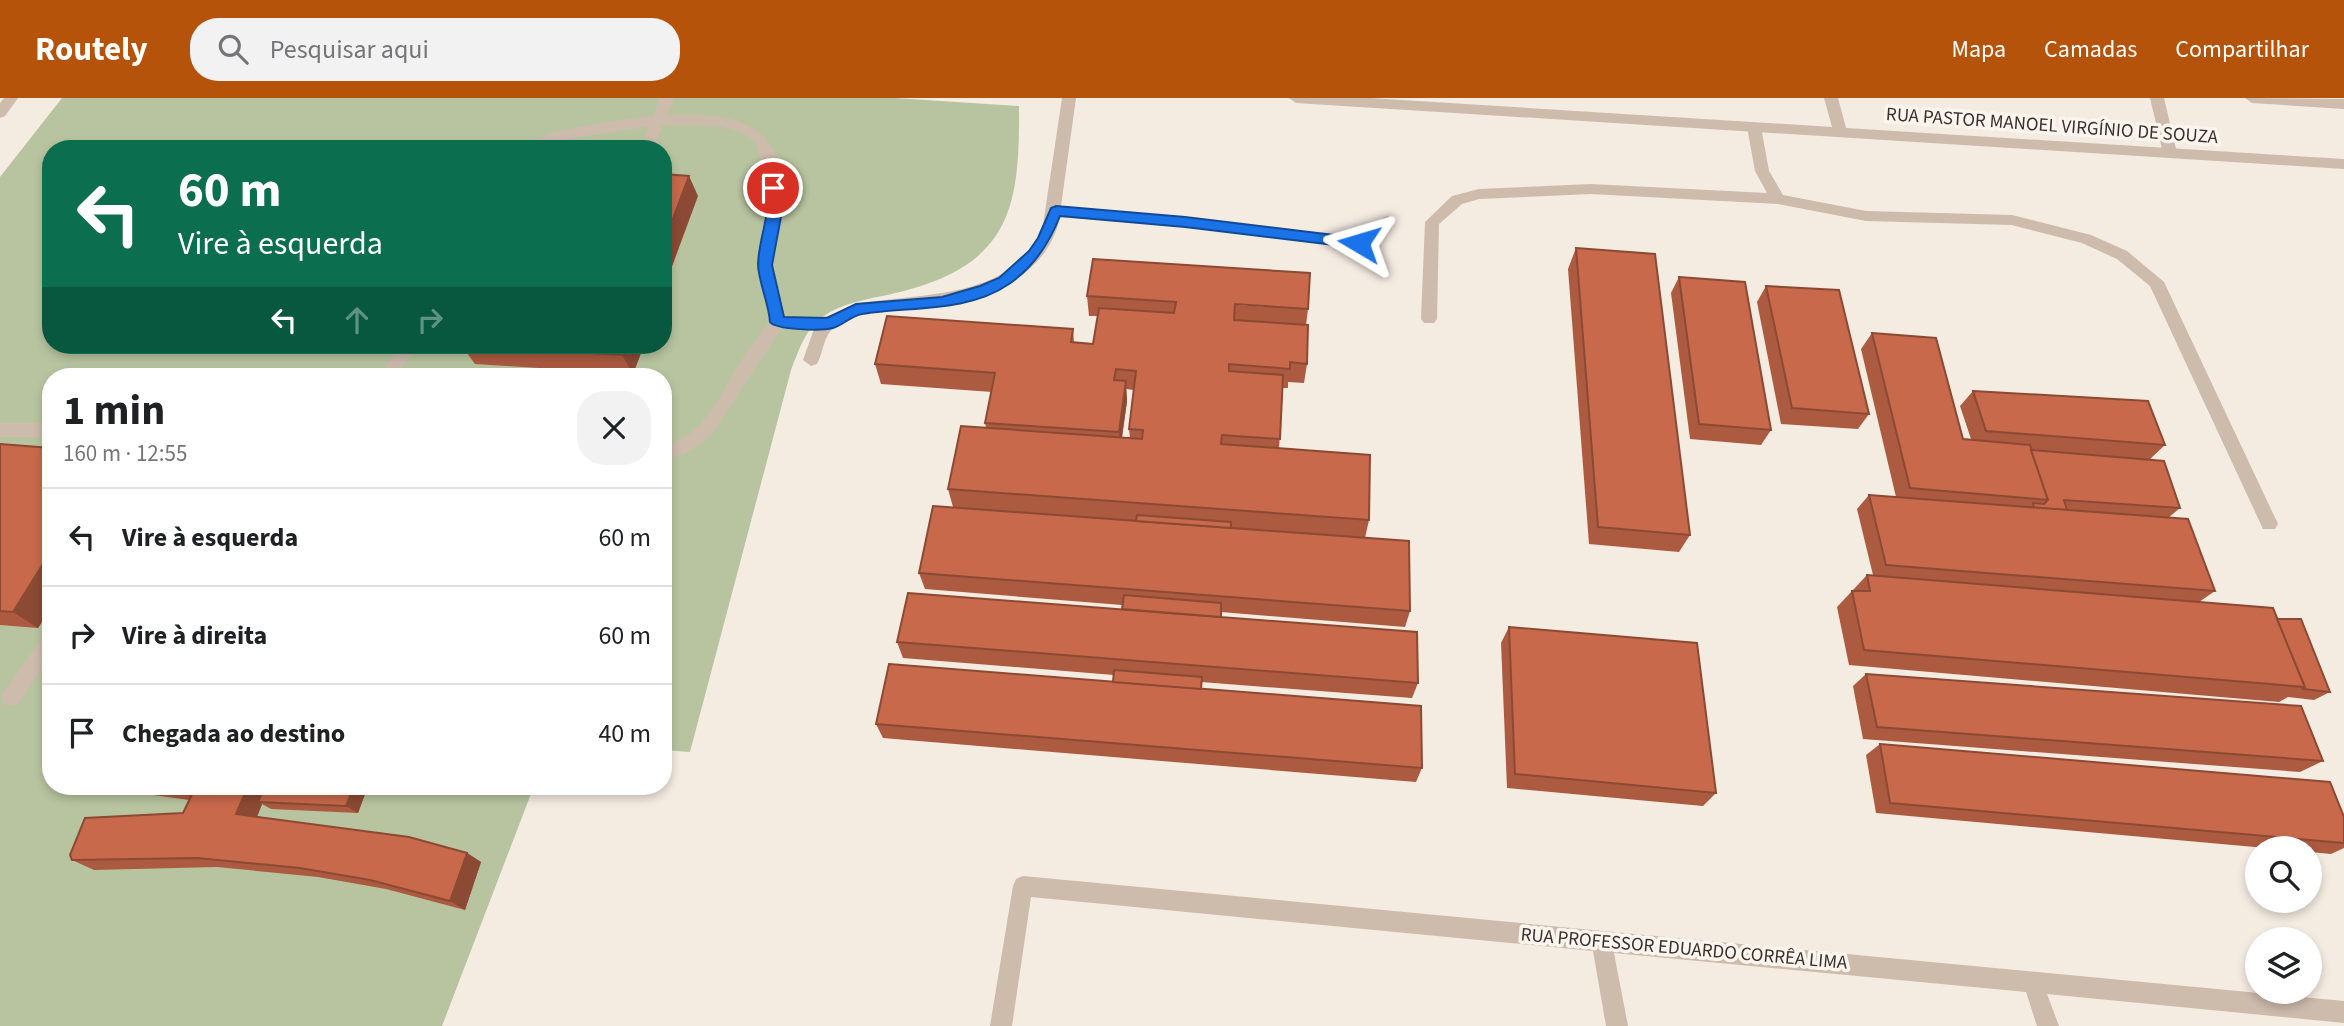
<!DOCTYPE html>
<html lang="pt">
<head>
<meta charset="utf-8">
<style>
  :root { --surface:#fff; --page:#f2f2f2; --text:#202124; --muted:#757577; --line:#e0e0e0; --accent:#b45309 }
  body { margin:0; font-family:"Source Sans 3",sans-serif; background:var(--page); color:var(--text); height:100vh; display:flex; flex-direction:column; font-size:26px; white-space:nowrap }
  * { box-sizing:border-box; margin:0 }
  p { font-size:23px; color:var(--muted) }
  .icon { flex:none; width:38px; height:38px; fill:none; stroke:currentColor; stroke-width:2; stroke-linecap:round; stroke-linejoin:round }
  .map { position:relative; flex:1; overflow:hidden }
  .panel { position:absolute; left:42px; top:270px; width:630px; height:427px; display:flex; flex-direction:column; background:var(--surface); border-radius:28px; box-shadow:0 4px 10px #0003 }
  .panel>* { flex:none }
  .banner { position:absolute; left:42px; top:42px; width:630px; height:214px; border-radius:28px; box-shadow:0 4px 10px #0003; background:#0b6e4f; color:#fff; overflow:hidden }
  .tools { position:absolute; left:2245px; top:738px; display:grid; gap:14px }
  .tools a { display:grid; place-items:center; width:77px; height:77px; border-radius:50%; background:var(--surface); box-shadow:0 4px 10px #0003; font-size:35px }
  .pin { position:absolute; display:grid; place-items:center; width:60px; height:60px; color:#fff; margin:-30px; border:4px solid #fff; border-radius:50%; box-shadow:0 2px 7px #0007 }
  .me { position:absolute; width:77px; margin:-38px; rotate:277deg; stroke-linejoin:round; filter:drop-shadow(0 0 5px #0008) }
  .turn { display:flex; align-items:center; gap:24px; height:147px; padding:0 21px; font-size:32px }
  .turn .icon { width:91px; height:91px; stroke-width:2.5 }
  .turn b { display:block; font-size:49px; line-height:60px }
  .lanes { display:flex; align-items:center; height:66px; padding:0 21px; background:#0003; justify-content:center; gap:35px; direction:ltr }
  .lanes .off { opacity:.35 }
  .round { display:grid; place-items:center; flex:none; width:74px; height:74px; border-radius:28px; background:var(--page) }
  .overview { display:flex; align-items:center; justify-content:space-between; height:119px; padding:0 21px }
  h1 { font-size:42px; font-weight:700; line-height:52px }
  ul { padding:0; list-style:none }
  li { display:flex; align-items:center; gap:21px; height:98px; padding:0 21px; border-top:2px solid var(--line) }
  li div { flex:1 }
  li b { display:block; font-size:26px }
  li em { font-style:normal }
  header { display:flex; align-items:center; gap:42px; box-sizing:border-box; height:98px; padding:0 35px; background:var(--accent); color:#fff }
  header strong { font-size:33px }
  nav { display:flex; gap:38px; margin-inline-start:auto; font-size:24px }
  .search { width:490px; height:63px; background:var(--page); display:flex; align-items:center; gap:18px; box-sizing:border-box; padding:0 24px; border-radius:28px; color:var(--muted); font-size:26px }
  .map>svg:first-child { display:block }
  .green { fill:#b8c4a0; fill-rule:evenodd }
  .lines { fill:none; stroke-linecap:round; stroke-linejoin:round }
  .service { fill:#cdbbac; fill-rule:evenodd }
  .minor { fill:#cdbbac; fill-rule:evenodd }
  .wall { fill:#ac5a40; fill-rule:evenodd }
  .shaded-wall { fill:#8c4a34 }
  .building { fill:#c8694b; stroke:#8c4a34; stroke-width:2 }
  .route { fill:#1a73e8; stroke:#114b97; stroke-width:2 }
  .labels { text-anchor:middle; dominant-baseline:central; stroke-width:7; stroke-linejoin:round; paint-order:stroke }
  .street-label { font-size:19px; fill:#3b302b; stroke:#fbf5ee }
</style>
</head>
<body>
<header>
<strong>Routely</strong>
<div class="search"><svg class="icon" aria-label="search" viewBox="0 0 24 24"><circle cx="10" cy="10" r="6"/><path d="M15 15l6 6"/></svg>Pesquisar aqui</div>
<nav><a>Mapa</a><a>Camadas</a><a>Compartilhar</a></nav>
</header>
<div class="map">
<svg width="2344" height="928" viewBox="0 0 2344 928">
  <rect width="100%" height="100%" fill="#f4ebe1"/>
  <path class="green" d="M62,0H895L1019,8C1020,111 1010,166 900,194C876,200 845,203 824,218C805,231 799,252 791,272L690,654L663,652V278H51V688H534L442,928H0V79ZM51,51H663V247H51Z"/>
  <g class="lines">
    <g class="service">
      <path d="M660,0H674L667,17C747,13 789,29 782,119C781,135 772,150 773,166C773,184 781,201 785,218C797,218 811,221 822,219C835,217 849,208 862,205C925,195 1017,201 1043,127L1062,0H1076L1061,108L1185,119L1359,140C1373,135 1376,121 1388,118L1395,123L1379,144L1359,150L1185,129L1060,119C1044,192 964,206 901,212C882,214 855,214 839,225C822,237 825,251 817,266L811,268L803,262L814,231L782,230L709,340L684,356L663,362V348C704,338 718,300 738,267C748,252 759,237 770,223L757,167L768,110L765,75L756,46L742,34L720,28L663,27L654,51H640L649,28L577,40L541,51H519C537,32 625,21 653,18Z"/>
      <polygon points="2150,0 2164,0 2177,55 2175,58 2170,60 2163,55"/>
      <polygon points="2245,0 2344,1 2344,11 2252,5"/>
      <polygon points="1754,24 1761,29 1769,73 1783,97 1866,113 2012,117 2091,137 2127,153 2164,184 2278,426 2275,431 2263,431 2150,188 2117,161 2082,145 2012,127 1866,123 1778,106 1591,96 1479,101 1462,106 1439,126 1437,221 1434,225 1424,225 1421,221 1425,124 1452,98 1479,91 1591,86 1767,95 1755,73 1747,29"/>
      <polygon points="402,247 419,247 395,278 378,278"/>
      <rect x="0" y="325" width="51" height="14"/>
      <polygon points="51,533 51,557 18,606 11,608 4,606 2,600 4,594 45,535"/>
    </g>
    <g class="minor">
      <polygon points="4,0 18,0 5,18 0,20 0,5"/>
      <polygon points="1289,0 1370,0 1832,29 1824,0 1838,0 1846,30 2344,61 2344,71 1296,5"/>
      <polygon points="1023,778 2344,903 2344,925 2047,896 2059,928 2037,928 2026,894 1614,855 1628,928 1606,928 1593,853 1031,799 1012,928 990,928 1013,788 1016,781"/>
    </g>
  </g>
  <g class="wall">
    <polygon points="1576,150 1690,437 1679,454 1589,446 1568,171"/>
    <polygon points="1679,179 1771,332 1761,347 1690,341 1671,195"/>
    <polygon points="1766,188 1869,316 1858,331 1781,326 1757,204"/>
    <path d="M1087,198L1308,211L1306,227L1307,266L1304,285L1288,284V290H1283L1279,350L1369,422L1365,440L1410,513L1405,529L1221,514V519L1418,585L1412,600L1201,584V591L1422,670L1416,684L883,640L876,626L1113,584L1114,577L903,560L897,544L1122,511V507L925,491L919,475L953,409L948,391L986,329L985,325L992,294L881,286L875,266L1073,231L1074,245L1093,246L1098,218H1089ZM1126,291L1134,292L1129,331L1130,340L1122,339L1127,303Z"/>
    <polygon points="1872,235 1963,341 1971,341 1960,308 1973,293 2165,347 2149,362 2180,410 2168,420 2215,493 2199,504 2277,521 2330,594 2314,602 2288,599 2279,604 1849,567 1837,509 1867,477 1873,477 1857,411 1869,397 1896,399 1861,251"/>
    <polygon points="461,247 644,247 633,276 475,266"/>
    <polygon points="0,346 51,350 51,510 38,530 0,527"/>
    <polygon points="1509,529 1716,695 1703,708 1507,690 1501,545"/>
    <polygon points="1866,576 2323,663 2300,674 1863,641 1853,588"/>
    <polygon points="1880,646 2344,719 2344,750 2331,756 2310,754 2310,751 2277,751 1876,715 1866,657"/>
    <polygon points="113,688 368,688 358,715 271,711 262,706 257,719 467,755 481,764 465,812 386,791 318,779 217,769 94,772 72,762 183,715 189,702 124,693"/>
  </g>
  <g class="shaded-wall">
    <polygon points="689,78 698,98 663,193 663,147"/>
    <polygon points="626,247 644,247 633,276 622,257"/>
    <polygon points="1126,283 1127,303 1120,353 1119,334"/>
    <polygon points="51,453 51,510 38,530 13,514"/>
    <polygon points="190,688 208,688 200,703 186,696"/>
    <polygon points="248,688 270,688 258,704 262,706 254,726 236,716"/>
    <polygon points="354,688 368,688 358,715 346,708"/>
    <polygon points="467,755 481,764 465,812 450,803"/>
  </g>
  <g class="building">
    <polygon points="663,76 689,78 663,147"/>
    <polygon points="1576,150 1655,156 1690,437 1598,429"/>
    <polygon points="1093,161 1310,175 1308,211 1235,206 1234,222 1308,227 1307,266 1290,264 1290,271 1229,266 1229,273 1283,277 1280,341 1222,337 1221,346 1370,357 1369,422 948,391 961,328 1142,341 1143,332 1129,331 1136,273 1116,271 1114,282 1126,283 1119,334 985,325 995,275 875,266 887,218 1073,231 1071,244 1093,246 1099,210 1174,215 1176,204 1087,198"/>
    <polygon points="1679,179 1745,184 1771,332 1699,326"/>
    <polygon points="1766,188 1839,192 1869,316 1792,310"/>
    <polygon points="1872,235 1936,240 1963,341 2030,347 2048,402 1910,390"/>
    <polygon points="463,247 626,247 622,257"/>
    <polygon points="1973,293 2148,303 2165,347 1986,333"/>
    <polygon points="0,346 51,350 51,453 13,514 0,513"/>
    <polygon points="2031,352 2164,363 2180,410 2064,402 2067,412 2034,410 2033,405 2044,406 2048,402"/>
    <polygon points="1869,397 2188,421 2215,493 1886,467"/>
    <polygon points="933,408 1409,443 1410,513 919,475"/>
    <polygon points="1137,417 1231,424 1231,430 1136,423"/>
    <polygon points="1867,477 2273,510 2305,589 1864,552 1852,493 1870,493"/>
    <polygon points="908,495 1417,534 1418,585 897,544"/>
    <polygon points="1124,497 1221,505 1221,519 1122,511"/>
    <polygon points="2277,521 2301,521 2330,594 2303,591 2305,589"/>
    <polygon points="1509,529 1697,545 1716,695 1515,676"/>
    <polygon points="889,566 1421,608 1422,670 876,626"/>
    <polygon points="1114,572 1202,579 1201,591 1113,584"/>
    <polygon points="1866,576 2301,608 2323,663 1877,629"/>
    <polygon points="1880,646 2330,684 2344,719 2344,745 1890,705"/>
    <polygon points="125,688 190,688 186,696"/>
    <polygon points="196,688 248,688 236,716 409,739 467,755 450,803 370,782 300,770 197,760 72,762 70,757 85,720 183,715"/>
    <polygon points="265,688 354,688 346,708 258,704"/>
  </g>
  <path class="route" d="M773,85L780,90L783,108L772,167L784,219L827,220L856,206L942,199L980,188L999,180L1029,153L1038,140L1051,110L1056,108L1185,119L1359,140L1365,145L1359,150L1185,129L1060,118C1049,146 1034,169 1009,186C967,215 910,208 862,216C851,218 843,227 833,230C822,233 776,232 770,224C769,206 758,182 758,166C759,139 771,117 767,90Z"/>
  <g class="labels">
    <g class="street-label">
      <text transform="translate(2052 28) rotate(4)">RUA PASTOR MANOEL VIRGÍNIO DE SOUZA</text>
      <text transform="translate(1684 851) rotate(5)">RUA PROFESSOR EDUARDO CORRÊA LIMA</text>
    </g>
  </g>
</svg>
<div class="tools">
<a><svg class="icon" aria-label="search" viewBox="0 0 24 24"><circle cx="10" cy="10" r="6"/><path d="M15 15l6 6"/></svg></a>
<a><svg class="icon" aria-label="layers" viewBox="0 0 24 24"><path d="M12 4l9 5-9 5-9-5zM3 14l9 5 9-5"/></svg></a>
</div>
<div class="pin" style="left:773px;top:90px;background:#d93025"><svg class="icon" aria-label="arrive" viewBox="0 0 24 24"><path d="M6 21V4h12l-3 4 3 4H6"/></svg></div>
<svg class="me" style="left:1359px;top:145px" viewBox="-20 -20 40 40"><path d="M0-17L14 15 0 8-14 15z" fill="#1a73e8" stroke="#fff" stroke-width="4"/></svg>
<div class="banner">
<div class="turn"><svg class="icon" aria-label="left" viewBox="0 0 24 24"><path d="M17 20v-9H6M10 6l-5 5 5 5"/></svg><div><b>60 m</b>Vire à esquerda</div></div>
<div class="lanes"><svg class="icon" aria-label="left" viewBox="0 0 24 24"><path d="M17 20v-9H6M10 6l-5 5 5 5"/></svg><svg class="icon off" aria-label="ahead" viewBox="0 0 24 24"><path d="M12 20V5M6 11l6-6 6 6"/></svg><svg class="icon off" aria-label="right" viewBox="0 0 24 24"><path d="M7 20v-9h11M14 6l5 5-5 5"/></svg></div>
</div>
<section class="panel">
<div class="overview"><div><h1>1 min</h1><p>160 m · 12:55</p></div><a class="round"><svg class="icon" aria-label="close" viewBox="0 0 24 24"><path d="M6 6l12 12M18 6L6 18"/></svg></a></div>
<ul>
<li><svg class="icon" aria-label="left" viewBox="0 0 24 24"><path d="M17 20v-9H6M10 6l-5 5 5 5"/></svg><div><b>Vire à esquerda</b></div><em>60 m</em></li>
<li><svg class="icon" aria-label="right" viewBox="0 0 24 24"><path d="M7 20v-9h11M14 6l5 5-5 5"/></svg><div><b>Vire à direita</b></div><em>60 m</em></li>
<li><svg class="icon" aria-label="arrive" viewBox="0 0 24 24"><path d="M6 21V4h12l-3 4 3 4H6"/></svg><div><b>Chegada ao destino</b></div><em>40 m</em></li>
</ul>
</section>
</div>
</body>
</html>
